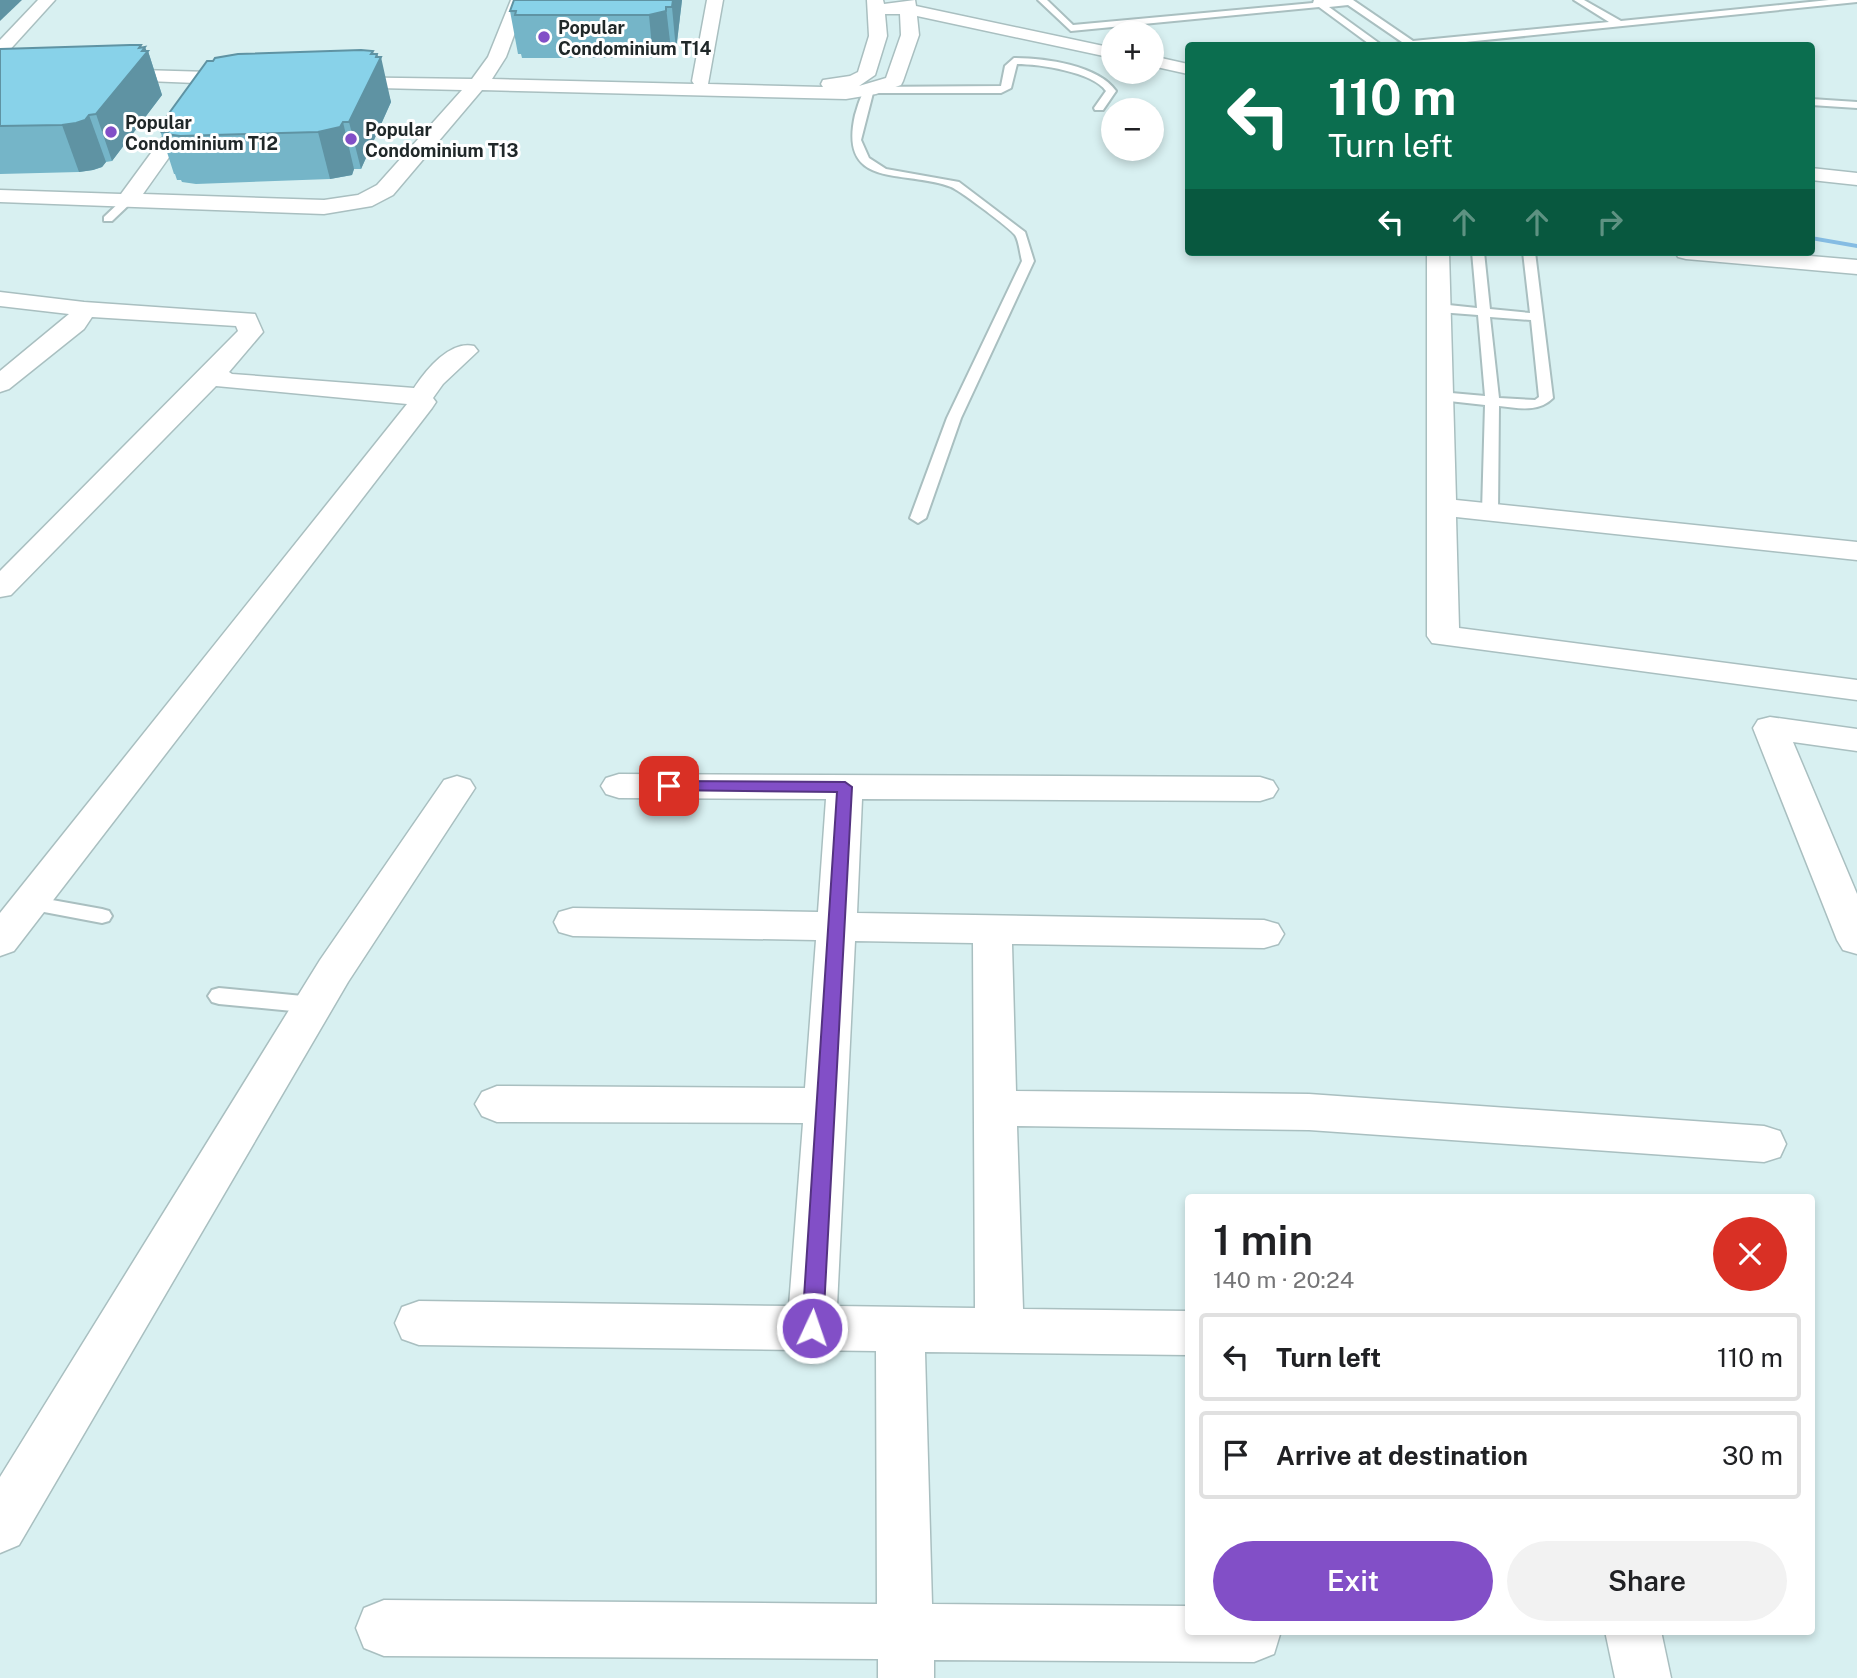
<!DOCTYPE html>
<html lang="en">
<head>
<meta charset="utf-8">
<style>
  :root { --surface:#fff; --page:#f2f2f2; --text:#202124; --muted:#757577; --line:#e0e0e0; --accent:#824fc7 }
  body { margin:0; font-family:"Public Sans",sans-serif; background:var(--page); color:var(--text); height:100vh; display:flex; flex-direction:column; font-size:26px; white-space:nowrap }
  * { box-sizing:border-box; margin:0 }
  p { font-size:23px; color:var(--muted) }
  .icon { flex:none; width:38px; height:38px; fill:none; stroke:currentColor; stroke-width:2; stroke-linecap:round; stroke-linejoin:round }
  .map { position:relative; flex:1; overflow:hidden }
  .side { position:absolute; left:1185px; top:1194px; width:630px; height:441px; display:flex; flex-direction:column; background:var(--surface); border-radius:7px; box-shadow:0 4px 10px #0003 }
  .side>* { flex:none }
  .hud { position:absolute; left:1185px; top:42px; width:630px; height:214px; border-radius:7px; box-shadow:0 4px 10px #0003; background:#0b6e4f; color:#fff; overflow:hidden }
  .tools { position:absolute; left:1101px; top:21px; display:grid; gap:14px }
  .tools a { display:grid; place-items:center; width:63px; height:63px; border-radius:50%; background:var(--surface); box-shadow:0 4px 10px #0003; font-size:35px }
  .pin { position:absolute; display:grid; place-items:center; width:60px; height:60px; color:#fff; margin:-30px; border-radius:14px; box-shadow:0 4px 10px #0006 }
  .me { position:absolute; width:77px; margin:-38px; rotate:3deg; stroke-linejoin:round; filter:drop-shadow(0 0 5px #0008) }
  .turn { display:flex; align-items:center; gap:24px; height:147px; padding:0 28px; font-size:32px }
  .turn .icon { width:91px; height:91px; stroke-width:2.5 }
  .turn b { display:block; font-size:49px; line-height:60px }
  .lanes { display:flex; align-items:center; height:66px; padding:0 28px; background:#0003; justify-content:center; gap:35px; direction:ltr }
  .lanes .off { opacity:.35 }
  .round { display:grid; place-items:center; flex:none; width:74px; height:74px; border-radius:37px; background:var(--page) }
  .overview { display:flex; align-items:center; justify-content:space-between; height:119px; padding:0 28px }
  h1 { font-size:42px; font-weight:600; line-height:52px }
  .primary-button { display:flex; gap:14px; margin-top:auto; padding:14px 28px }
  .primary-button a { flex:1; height:80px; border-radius:42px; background:var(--accent); color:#fff; font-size:28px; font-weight:600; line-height:80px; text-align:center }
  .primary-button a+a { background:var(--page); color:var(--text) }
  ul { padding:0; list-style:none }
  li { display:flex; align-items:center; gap:21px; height:88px; margin:0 14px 10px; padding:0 14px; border:4px solid var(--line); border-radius:7px }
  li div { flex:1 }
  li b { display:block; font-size:26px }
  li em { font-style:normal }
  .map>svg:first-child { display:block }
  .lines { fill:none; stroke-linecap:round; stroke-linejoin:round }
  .stream { fill:#85bce3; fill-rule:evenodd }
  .service-casing { stroke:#a9bfc0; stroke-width:4 }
  .minor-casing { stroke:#a9bfc0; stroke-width:3 }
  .service { fill:#fff; fill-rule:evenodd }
  .minor { fill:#fff; fill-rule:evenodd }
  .wall { fill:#75b5c8 }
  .shaded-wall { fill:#5f93a3 }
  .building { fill:#88d2e9; stroke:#5f93a3; stroke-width:2 }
  .route { fill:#824fc7; stroke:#543381; stroke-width:2 }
  .poi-dot { fill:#824fc7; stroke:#fff; stroke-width:2.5 }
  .labels { text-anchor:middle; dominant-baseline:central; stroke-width:6; stroke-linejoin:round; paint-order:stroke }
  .far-poi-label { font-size:18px; font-weight:bold; fill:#202829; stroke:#fff; text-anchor:start }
</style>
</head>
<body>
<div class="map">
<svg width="1857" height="1678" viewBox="0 0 1857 1678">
  <rect width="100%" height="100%" fill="#d8f0f1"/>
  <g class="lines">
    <polygon class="stream" points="1811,236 1857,244 1857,248 1811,240"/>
    <g class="service-casing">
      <g id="service">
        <polygon points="1038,0 1047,0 1073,25 1313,3 1314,0 1353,0 1413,41 1609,22 1574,0 1584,0 1621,21 1829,0 1857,0 1857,2 1427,46 1390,46 1402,42 1348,5 1329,7 1383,46 1372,46 1319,7 1071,31"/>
        <path d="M1014,58C1044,58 1098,65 1116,91L1103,110H1095L1094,108L1106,91C1093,72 1039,64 1017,64L1011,88L1001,93H873L861,140L869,158L886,169L959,182L1025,232L1034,261L961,418L926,518L918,523L910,518L947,418L1022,261C1020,254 1019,241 1015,235C1011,229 958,189 951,187C906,169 838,191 855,115C858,106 861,91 869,87L1001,86L1005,66Z"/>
        <polygon points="1811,99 1857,102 1857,108 1811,105"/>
        <polygon points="123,199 133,201 112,221 104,221 104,217"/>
        <path d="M1472,252H1484L1490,309L1530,313L1523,252H1535L1553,398C1538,413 1518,408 1499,406L1498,512L1490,517L1482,512L1485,405L1440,400L1433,396L1440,392L1485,396L1478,315L1439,312L1433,308L1439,304L1477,308ZM1490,317L1531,320L1539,397L1535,400L1499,398Z"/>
        <polygon points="30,896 102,909 109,911 112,916 109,921 102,923 23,908 20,903 23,898"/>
        <polygon points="219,988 313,997 321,999 324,1005 321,1011 313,1013 219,1004 212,1002 208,996 212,990"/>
      </g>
    </g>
    <g class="minor-casing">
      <g id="minor">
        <polygon points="38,0 55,0 6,54 0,55 0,40"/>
        <path d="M511,0H527L506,57L492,79L694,84L692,81L707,0H723L708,84L823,87L821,84L823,80L850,76L858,72L869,36L867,0H883L884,4L915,0L916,6L1113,48V58L917,16L919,35L903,81L901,85L876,94L846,99L482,90L393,195L372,206L324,214L0,202V190L121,194L187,104L194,102L204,108L143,194L324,200L358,195L377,185L462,90L337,87L330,85L328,81L330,77L472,79L488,57ZM885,14H900L901,35L886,78L859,86L875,75L887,36Z"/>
        <polygon points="1152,56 1188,64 1188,74 1152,66"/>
        <polygon points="106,69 244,73 253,79 244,85 99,79 97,75"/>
        <polygon points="1811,168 1857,173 1857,185 1811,180"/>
        <polygon points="1427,252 1449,252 1456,500 1857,542 1857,560 1456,517 1459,628 1857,680 1857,700 1432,643 1427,636"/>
        <polygon points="1675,252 1764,252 1857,260 1857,274 1686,259 1678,257"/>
        <path d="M0,292L84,302L255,314L263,332L229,372L232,374L414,388C426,370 450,340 474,346L478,351L443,384L433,398L436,402L432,408L14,951L0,956V913L407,404L216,386L11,595L0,597V571L238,331L236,326L92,317L84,329L9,389L0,392V371L69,314L0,306Z"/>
        <polygon points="1770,717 1857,729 1857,751 1793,742 1857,894 1857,954 1843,950 1837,940 1753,728 1758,720"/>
        <path d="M619,774L1260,777L1273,781L1278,789L1273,797L1260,801L862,799L857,913L1264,920L1278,924L1284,934L1278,944L1264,948L1012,944L1016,1091L1309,1094L1764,1126L1780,1131L1786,1144L1780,1157L1764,1162L1309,1130L1017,1126L1023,1309L1188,1311V1355L925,1352L932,1604L1188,1606V1631H1281L1274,1654L1254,1662L934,1660V1678H878V1659L384,1656L364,1648L356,1628L364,1608L384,1600L877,1604L876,1351L419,1345L402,1339L395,1323L402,1307L419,1301L789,1306L803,1123L497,1122L482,1116L475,1104L482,1092L497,1086L805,1088L816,940L573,936L559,932L554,922L559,912L573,908L818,912L826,799L619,798L606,794L601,786L606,778ZM855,941L973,943L975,1308L837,1306Z"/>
        <polygon points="457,776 470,780 475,788 348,982 19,1545 0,1553 0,1477 320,960 444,780"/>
        <polygon points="1605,1631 1661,1631 1671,1678 1615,1678"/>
      </g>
    </g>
    <use href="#service" class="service"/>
    <use href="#minor" class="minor"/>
  </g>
  <g class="wall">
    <polygon points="514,0 682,0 676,50 671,50 670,54 653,58 522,58 521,54 518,54 510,11"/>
    <polygon points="141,45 141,48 145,47 146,51 148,51 162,95 112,161 106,162 102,167 93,170 79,172 0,174 0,49"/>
    <polygon points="373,54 377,54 391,102 361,169 354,169 352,175 330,179 196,184 182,182 181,180 177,180 175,174 174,174 159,127"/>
  </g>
  <g class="shaded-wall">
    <polygon points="0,0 22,0 0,21"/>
    <polygon points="673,0 682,0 676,50 672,7"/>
    <polygon points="666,7 671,50 670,54 653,58 649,15"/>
    <polygon points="141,45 142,50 145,47 147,52 148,51 162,95 112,161 96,114"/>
    <polygon points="373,51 376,67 376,57 377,54 379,61 381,57 391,102 361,169 349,122"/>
    <polygon points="89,115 106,162 102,167 93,170 79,172 62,125"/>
    <polygon points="343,122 354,169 352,175 330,179 318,132"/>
  </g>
  <g class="building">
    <polygon points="514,0 673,0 672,7 666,7 666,11 649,15 515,15 516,11 510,11"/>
    <polygon points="130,45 141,45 139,48 145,47 142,51 148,51 96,114 89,115 85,120 76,123 62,125 0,126 0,49"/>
    <polygon points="361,50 373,51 371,54 377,54 376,57 381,57 349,122 343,122 340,127 318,132 180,136 166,134 168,132 162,132 165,127 159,127 207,61 213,61 215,58 238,54"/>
  </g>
  <polygon class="route" points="669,781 845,782 852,787 823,1328 820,1335 812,1338 805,1335 802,1328 837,792 664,790 662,786"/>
  <g class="poi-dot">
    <circle cx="544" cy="37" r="7"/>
    <circle cx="111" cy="132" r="7"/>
    <circle cx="351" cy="139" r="7"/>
  </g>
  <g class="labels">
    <g class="far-poi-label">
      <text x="558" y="27">Popular<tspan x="558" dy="21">Condominium T14</tspan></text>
      <text x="125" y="122">Popular<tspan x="125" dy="21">Condominium T12</tspan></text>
      <text x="365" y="129">Popular<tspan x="365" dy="21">Condominium T13</tspan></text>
    </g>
  </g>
</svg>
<div class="tools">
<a>+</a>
<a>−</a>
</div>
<div class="pin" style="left:669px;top:786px;background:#d93025"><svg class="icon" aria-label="arrive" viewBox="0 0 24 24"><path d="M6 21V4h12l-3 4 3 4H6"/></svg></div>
<svg class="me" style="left:812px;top:1328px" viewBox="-20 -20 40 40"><circle r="17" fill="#824fc7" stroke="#fff" stroke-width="3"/><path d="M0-11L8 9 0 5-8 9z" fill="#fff"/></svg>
<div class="hud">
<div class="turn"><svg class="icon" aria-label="left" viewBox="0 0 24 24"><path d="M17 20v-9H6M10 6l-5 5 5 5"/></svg><div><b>110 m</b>Turn left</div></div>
<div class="lanes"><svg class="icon" aria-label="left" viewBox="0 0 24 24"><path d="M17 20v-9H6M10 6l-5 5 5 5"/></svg><svg class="icon off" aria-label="ahead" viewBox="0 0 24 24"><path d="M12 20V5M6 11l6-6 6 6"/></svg><svg class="icon off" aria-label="ahead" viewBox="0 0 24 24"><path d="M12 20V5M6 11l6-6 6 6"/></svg><svg class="icon off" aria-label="right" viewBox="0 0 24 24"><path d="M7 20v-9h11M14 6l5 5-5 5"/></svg></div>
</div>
<section class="side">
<div class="overview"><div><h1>1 min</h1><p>140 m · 20:24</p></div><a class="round" style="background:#d93025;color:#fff"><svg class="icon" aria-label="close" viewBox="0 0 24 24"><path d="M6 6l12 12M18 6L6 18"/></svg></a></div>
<ul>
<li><svg class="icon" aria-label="left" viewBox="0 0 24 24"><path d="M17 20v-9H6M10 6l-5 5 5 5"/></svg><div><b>Turn left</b></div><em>110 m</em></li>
<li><svg class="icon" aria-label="arrive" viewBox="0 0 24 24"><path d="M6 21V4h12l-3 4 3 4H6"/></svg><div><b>Arrive at destination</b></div><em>30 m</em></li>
</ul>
<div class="primary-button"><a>Exit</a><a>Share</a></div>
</section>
</div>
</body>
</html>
